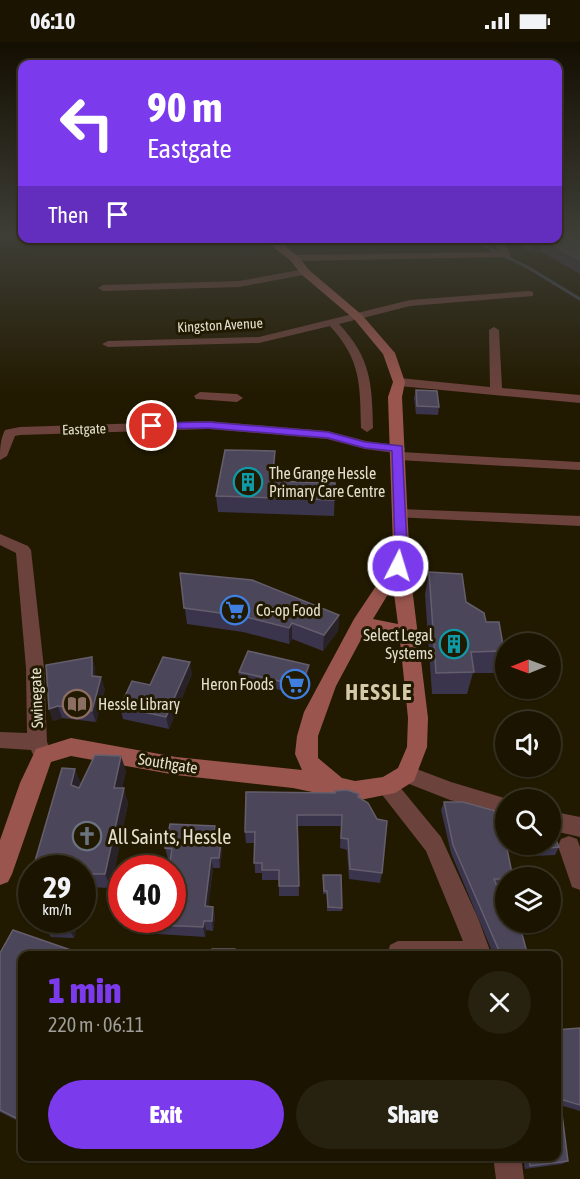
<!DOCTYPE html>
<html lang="en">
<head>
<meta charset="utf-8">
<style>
  :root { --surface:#1a1400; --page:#27210f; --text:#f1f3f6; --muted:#9f9e99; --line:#383322; --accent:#7c3aed }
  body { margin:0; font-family:"Asap Condensed",sans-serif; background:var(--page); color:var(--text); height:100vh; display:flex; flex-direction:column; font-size:22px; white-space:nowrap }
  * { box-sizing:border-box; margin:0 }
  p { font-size:20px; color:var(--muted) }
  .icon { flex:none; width:33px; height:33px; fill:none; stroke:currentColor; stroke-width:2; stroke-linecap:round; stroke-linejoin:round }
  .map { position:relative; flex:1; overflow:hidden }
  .details { position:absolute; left:18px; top:909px; width:543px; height:210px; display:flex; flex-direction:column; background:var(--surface); border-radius:12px; box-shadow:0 2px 4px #0004,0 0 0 2px var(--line) }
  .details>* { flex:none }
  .hud { position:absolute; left:18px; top:18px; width:544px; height:183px; border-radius:12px; box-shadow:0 2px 4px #0004,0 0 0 2px var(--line); background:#7c3aed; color:#fff; overflow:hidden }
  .needle { width:39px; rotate:269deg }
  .controls { position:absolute; left:495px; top:591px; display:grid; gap:12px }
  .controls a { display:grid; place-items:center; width:66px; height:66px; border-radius:50%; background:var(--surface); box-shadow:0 2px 4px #0004,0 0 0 2px var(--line); font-size:30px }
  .speed { position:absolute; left:18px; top:813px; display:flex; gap:12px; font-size:30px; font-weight:700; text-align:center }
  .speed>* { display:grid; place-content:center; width:78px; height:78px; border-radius:50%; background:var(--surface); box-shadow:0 2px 4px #0004,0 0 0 2px var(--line); line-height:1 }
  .speed small { font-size:15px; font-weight:400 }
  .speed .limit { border:9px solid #d22; background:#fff; color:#111 }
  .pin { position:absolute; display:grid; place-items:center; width:51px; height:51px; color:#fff; margin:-26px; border:3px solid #fff; border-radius:50%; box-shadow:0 2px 6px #0007 }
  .me { position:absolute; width:66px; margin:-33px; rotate:5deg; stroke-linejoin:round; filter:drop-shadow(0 0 4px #0008) }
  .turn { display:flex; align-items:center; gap:21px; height:126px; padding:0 30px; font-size:27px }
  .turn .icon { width:78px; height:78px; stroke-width:2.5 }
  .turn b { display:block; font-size:42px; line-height:51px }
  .then { display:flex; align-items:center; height:57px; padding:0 30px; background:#0003; gap:12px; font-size:22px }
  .round { display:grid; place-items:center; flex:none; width:63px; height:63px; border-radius:32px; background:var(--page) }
  .headline { display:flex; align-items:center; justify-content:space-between; height:102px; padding:0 30px }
  h1 { font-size:36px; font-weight:800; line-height:45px; color:var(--accent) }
  .action { display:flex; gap:12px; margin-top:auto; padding:12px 30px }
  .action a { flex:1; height:69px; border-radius:36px; background:var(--accent); color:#fff; font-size:24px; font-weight:800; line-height:69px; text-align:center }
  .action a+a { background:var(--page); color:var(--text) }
  .status { display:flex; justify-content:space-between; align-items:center; height:42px; padding:0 30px; background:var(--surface); direction:ltr }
  .status svg { height:16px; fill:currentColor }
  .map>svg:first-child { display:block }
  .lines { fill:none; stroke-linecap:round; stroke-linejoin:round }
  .stream { stroke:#44495b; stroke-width:3 }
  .street { fill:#6c423c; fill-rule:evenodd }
  .secondary { fill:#9a564e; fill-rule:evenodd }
  .wall { fill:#3a344c }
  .shaded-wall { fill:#292228 }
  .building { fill:#4c465a; stroke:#645e6c; stroke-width:1.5 }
  .route { fill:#7c3aed; stroke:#51269a; stroke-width:1.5 }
  .labels { text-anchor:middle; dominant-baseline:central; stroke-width:6; stroke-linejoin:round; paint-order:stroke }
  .far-street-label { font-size:14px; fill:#e4dfce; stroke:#221a00 }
  .poi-label { font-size:16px; fill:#e4dfce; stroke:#221a00; text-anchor:start }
  .street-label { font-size:16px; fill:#e4dfce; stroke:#221a00 }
  .near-poi-label { font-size:20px; fill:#e4dfce; stroke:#221a00; text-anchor:start }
  .district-label { font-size:22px; font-weight:bold; letter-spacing:1.5px; fill:#d4caa8; stroke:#221a00 }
</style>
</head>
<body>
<div class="status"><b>06:10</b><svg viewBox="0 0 49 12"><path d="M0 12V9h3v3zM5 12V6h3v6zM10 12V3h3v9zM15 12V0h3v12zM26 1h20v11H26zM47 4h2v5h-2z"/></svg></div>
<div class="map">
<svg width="580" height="1137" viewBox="0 0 580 1137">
  <rect width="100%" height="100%" fill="#221a00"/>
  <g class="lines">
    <polyline class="stream" points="469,196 529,226 580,257"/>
    <g class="street">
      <polygon points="492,196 501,196 511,213 509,215 294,219 289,216 294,213 500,210"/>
      <polygon points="305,227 308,228 308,232 239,245 103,249 98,246 103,243 239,239"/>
      <path d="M529,249L533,250V254L410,264L339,282C371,316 372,341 373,386L367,390L361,386C360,342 361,318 330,284L259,301L108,305L102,302L108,299L259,295L410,258Z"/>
      <polygon points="494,285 499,288 502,346 580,353 580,361 399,344 393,340 399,336 490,345 489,288"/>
      <polygon points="200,350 237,352 243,356 237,360 196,357 194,354"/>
      <path d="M208,379L328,389L366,399L403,404L405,407L401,410L578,420H580V428L398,418L391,414L395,411L365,407L327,397L208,387L20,393L15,394L7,414L0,418C0,407 0,398 5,388L20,385Z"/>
      <polygon points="399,467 580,474 580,484 394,475 392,472 394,469"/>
      <polygon points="0,492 28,504 31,508 44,626 47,700 53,713 50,719 43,721 36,719 31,708 0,706 0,690 27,691 26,626 16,511 0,503"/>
      <polygon points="406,723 451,740 511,758 506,758 506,774 450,758 399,738 396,732 399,726"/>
      <polygon points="387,735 394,738 441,795 478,876 492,914 387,914 390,903 398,899 463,899 426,809 380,750 377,744 380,738"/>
      <polygon points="550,769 580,775 580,795 550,788"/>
      <polygon points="569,794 577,797 580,805 580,848 572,845 558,804 561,797"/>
      <polygon points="493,1114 521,1114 524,1137 496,1137"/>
    </g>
    <path class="secondary" d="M262,196H274L298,214L309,228L362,273L395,311L405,340L402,355L409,504L407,524L413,553L428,676L427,705L414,739L395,751L355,759L293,746L176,733L71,714L51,720L12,832L8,840L0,843V798L20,741L36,707L71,696L176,715L302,728L295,712L297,694L304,670L354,577L390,523L393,504L388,355L393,340L383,312L354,277L301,232L290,218ZM393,544L398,582L373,577ZM365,590L390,594L400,599L408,676L407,705L398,726L383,735L355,739L342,736L318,716V694L336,644Z"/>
  </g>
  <g class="wall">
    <polygon points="580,192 580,232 540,209 530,210 512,196 558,196"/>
    <polygon points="416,348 439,365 438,373 416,372 414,356"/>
    <polygon points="275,409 275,425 274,439 335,441 334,474 218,470 216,454"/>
    <polygon points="429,530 466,560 486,580 504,609 497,631 473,631 467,652 432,652 425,552"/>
    <polygon points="180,531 339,573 338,589 323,609 292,597 289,602 243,590 187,582"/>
    <polygon points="92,615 95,627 95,634 105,647 96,680 62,676 53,679 49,667"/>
    <polygon points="309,623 308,631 301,653 239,638 239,630"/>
    <polygon points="192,632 169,687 123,677 120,665 150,643"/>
    <polygon points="126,729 122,746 128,761 111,846 85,845 82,857 82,826 33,826 81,741 79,746"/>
    <polygon points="334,751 358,755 382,831 380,841 349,837 347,808 340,806 341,784 298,784 299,854 279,854 279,838 262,838 262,831 255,831 254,801 246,801 245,790"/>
    <polygon points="444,760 506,772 506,802 550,802 559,805 555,813 533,814 531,808 506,803 506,845 497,845 503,861 528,914 494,914 451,811 441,768"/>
    <polygon points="215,784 216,795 216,799 221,799 222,810 220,826 213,826 208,865 213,865 215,875 213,889 206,888 205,895 158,892 155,883 172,878 170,817 168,817 165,806"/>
    <polygon points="323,837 342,866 342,869 327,869 327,852 323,852"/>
    <polygon points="78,878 74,896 51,895 43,883"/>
    <polygon points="0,911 22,914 22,1081 0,1070"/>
    <polygon points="580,986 580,1069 560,1063 568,1119 562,1122 525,1127 523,1114 556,1114 556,988"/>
  </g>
  <g class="shaded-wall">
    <polygon points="543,197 540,209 530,210 533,198"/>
    <polygon points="275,409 275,425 272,455 272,439"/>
    <polygon points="339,573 338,589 323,609 324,593"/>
    <polygon points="292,581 292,597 289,602 289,586"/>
    <polygon points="92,615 95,627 96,646 92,634"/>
    <polygon points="190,620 192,632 169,687 166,675"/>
    <polygon points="309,623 308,631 301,653 301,644"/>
    <polygon points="101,635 105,647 96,680 92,669"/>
    <polygon points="58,664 62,676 53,679 49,667"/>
    <polygon points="121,714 126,729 119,761 114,746"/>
    <polygon points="75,727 81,741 77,758 71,743"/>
    <polygon points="124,746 128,761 111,846 105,832"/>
    <polygon points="215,784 216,795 215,810 213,799"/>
    <polygon points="221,799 222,810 220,826 219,816"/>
    <polygon points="211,816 213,826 207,874 205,864"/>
    <polygon points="82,839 85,845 82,857"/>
    <polygon points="213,865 215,875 213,889 212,879"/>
    <polygon points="68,878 78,878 74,896 67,884"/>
    <polygon points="204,879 206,888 205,895 203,885"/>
  </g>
  <g class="building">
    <polygon points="558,192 580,192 580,218 543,197 533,198 531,196 558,196"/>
    <polygon points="416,348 437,349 439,365 417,364"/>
    <polygon points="225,408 275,409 272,439 335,441 334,458 216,454"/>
    <polygon points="429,530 462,532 466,560 484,571 486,580 499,580 504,609 471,610 474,630 436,631"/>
    <polygon points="180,531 252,538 339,573 324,593 292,581 289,586 242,574 184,566"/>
    <polygon points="248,609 309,623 301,644 239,630"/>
    <polygon points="92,615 92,634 101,635 92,669 58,664 49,667 46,623"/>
    <polygon points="163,615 190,620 166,675 120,665 132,639 150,643"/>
    <polygon points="95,713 121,714 114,746 124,746 105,832 82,832 82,826 33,826 62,726 75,727 71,743 79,746"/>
    <polygon points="347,748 359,752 358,755 368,761 377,777 387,779 382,831 350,827 348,797 341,796 342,773 297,773 299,844 279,844 279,828 262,828 262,821 254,821 255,790 245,790 246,750 335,751 335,749"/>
    <polygon points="444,760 463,760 506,772 506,794 505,794 506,802 513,836 506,836 506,837 494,837 506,865 506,880 515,880 522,892 528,914 500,914 500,911 453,803"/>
    <polygon points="170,782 215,784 213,799 221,799 219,816 211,816 205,864 213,865 212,879 204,879 203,885 155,883 155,878 172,878 172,826 169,826 172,807 165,806"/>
    <polygon points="550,784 559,805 537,807 536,802 550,802"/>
    <polygon points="323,833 341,833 342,866 328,865 327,849 324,849"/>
    <polygon points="44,878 68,878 67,884 43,883"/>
    <polygon points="13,888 88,914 22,914 22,1079 0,1068 0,911"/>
    <polygon points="212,907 235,907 241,914 212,914"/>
    <polygon points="580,986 580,1063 560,1057 568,1119 530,1124 528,1114 556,1114 556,988"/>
  </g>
  <linearGradient id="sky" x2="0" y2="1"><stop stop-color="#130e00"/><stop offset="0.55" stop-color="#3e3e37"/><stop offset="1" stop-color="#3e3e37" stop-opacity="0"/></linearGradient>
  <rect width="580" height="351" fill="url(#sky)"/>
  <polygon class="route" points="208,380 328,390 365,400 402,404 407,504 402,527 398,529 391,524 395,504 392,409 365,406 328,396 208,386 152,387 147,384 152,381"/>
  <defs>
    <g id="building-ring" transform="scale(1.5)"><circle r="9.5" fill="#221a00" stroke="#0f9aa8" stroke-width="1.5"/><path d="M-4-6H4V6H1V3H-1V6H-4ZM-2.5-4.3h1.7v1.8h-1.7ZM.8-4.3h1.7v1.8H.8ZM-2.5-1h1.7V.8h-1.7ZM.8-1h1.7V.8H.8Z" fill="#0f9aa8"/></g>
    <g id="supermarket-ring" transform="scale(1.5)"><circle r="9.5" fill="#221a00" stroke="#3f7fe0" stroke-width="1.5"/><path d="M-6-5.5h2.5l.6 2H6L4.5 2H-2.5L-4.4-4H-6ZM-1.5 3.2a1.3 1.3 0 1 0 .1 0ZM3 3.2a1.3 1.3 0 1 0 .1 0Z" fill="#3f7fe0"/></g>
    <g id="library-ring" transform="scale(1.5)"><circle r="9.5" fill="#221a00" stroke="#8d6e63" stroke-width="1.5"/><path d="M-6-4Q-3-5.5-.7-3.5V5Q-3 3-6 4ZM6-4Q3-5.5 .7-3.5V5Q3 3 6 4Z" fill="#8d6e63"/></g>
    <g id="church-ring" transform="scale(1.5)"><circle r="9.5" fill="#221a00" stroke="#6b7280" stroke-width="1.5"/><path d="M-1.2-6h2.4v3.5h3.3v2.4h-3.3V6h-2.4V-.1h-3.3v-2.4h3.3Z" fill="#6b7280"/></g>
  </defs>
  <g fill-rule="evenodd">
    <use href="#building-ring" x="248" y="440"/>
    <use href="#supermarket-ring" x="235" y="568"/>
    <use href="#building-ring" x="454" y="602"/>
    <use href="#supermarket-ring" x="295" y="642"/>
    <use href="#library-ring" x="77" y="662"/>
    <use href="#church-ring" x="87" y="794"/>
  </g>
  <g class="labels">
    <g class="far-street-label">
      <text transform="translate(220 283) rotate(-3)">Kingston Avenue</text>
      <text transform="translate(84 387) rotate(-2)">Eastgate</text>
    </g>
    <g class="poi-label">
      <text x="269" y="431">The Grange Hessle<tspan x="269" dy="18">Primary Care Centre</tspan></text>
      <text x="256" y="568">Co-op Food</text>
      <text x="433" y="593" text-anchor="end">Select Legal<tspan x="433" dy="18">Systems</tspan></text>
      <text x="274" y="642" text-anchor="end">Heron Foods</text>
      <text x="98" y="662">Hessle Library</text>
    </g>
    <g class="street-label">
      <text transform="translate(36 656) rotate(-92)">Swinegate</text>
      <text transform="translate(168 721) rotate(9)">Southgate</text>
    </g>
    <g class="near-poi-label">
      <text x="108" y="794">All Saints, Hessle</text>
    </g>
    <g class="district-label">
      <text x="379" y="650">HESSLE</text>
    </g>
  </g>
</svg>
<div class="controls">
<a><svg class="needle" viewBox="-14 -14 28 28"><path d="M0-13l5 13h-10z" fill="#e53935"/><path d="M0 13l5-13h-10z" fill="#9f9e99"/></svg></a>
<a><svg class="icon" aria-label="sound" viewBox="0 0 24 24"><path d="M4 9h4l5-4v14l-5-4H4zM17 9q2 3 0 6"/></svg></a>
<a><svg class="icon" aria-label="search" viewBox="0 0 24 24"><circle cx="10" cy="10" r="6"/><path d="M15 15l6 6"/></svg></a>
<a><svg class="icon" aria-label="layers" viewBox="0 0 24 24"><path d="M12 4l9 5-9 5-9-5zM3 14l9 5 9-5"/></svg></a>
</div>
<div class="speed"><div>29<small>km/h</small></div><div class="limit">40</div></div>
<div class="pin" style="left:152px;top:384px;background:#d93025"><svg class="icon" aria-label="arrive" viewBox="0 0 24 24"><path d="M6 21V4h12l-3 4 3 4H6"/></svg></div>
<svg class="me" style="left:398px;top:524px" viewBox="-20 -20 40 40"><circle r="17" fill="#7c3aed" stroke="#fff" stroke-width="3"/><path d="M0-11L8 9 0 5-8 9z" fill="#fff"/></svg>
<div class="hud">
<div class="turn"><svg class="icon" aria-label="left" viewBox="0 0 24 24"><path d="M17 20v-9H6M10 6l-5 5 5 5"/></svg><div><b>90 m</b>Eastgate</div></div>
<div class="then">Then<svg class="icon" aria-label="arrive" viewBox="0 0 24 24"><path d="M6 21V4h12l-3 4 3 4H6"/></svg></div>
</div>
<section class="details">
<div class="headline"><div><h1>1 min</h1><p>220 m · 06:11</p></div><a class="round"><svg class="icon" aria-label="close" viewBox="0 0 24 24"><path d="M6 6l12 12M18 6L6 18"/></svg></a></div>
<div class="action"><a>Exit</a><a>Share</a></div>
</section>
</div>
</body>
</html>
